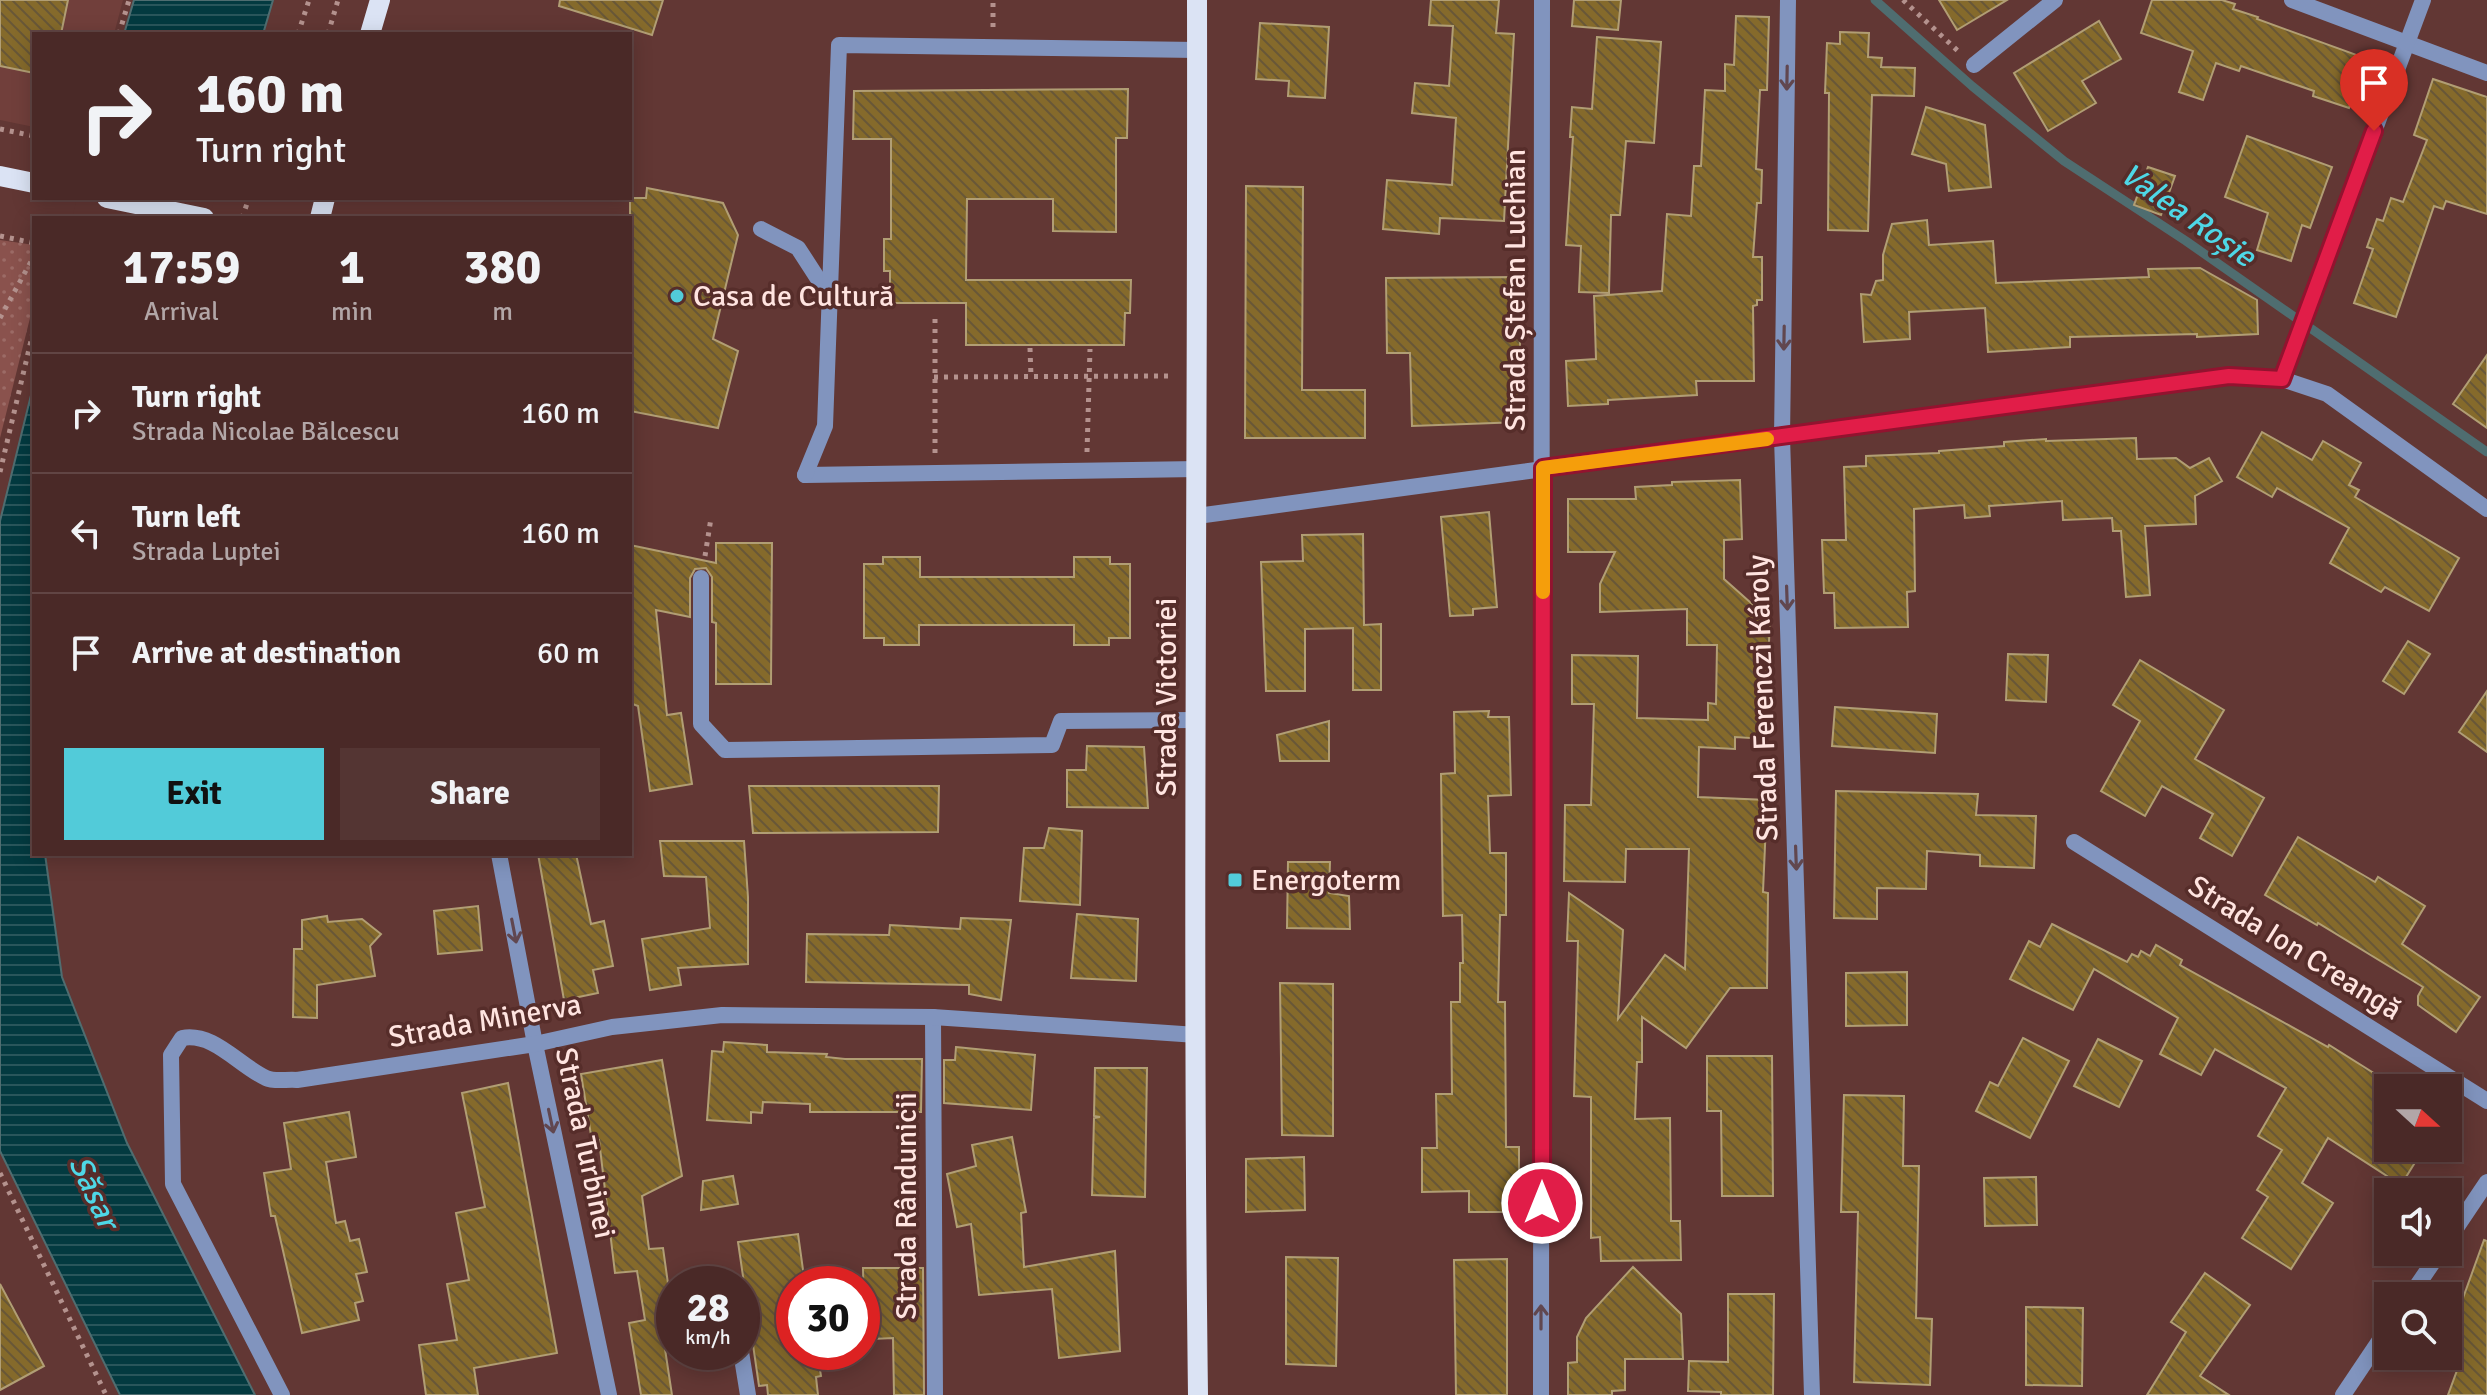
<!DOCTYPE html>
<html lang="en">
<head>
<meta charset="utf-8">
<style>
  :root { --surface:#4a2927; --page:#543533; --text:#f1f3f6; --muted:#b2a6a7; --line:#614544; --accent:#52cbd9 }
  body { margin:0; font-family:Signika,sans-serif; background:var(--page); color:var(--text); height:100vh; display:flex; flex-direction:column; font-size:30px; white-space:nowrap }
  * { box-sizing:border-box; margin:0 }
  p { font-size:26px; color:var(--muted) }
  .icon { flex:none; width:44px; height:44px; fill:none; stroke:currentColor; stroke-width:2; stroke-linecap:round; stroke-linejoin:round }
  .map { position:relative; flex:1; overflow:hidden }
  .sheet { position:absolute; left:32px; top:216px; width:600px; height:640px; display:flex; flex-direction:column; background:var(--surface); border-radius:0px; box-shadow:0 4px 20px #0003,0 0 0 2px var(--line) }
  .sheet>* { flex:none }
  .banner { position:absolute; left:32px; top:32px; width:600px; height:168px; border-radius:0px; box-shadow:0 4px 20px #0003,0 0 0 2px var(--line); background:#4a2927; color:var(--text); overflow:hidden }
  .needle { width:52px; rotate:111deg }
  .fabs { position:absolute; left:2374px; top:1074px; display:grid; gap:16px }
  .fabs a { display:grid; place-items:center; width:88px; height:88px; border-radius:0px; background:var(--surface); box-shadow:0 4px 20px #0003,0 0 0 2px var(--line); font-size:40px }
  .speed { position:absolute; left:656px; top:1266px; display:flex; gap:16px; font-size:40px; font-weight:700; text-align:center }
  .speed>* { display:grid; place-content:center; width:104px; height:104px; border-radius:50%; background:var(--surface); box-shadow:0 4px 20px #0003,0 0 0 2px var(--line); line-height:1 }
  .speed small { font-size:20px; font-weight:400 }
  .speed .limit { border:12px solid #d22; background:#fff; color:#111 }
  .pin { position:absolute; display:grid; place-items:center; width:68px; height:68px; color:#fff; margin:-82px -34px; border-radius:50% 50% 50% 0; rotate:-45deg; box-shadow:0 0 8px #0007 }
  .pin .icon { rotate:45deg }
  .me { position:absolute; width:88px; margin:-44px; rotate:0deg; stroke-linejoin:round; filter:drop-shadow(0 0 6px #0008) }
  .turn { display:flex; align-items:center; gap:28px; height:168px; padding:0 32px; font-size:36px }
  .turn .icon { width:104px; height:104px; stroke-width:2.5 }
  .turn b { display:block; font-size:56px; line-height:68px }
  .eta { display:flex; justify-content:space-evenly; align-items:center; height:136px; text-align:center }
  .eta b { font-size:48px; font-weight:700; line-height:56px }
  .action { display:flex; gap:16px; margin-top:auto; padding:16px 32px }
  .action a { flex:1; height:92px; border-radius:0px; background:var(--accent); color:#111; font-size:32px; font-weight:700; line-height:92px; text-align:center }
  .action a+a { background:var(--page); color:var(--text) }
  ul { padding:0; list-style:none }
  li { display:flex; align-items:center; gap:24px; height:120px; padding:0 32px; border-top:2px solid var(--line) }
  li div { flex:1 }
  li b { display:block; font-size:30px }
  li em { font-style:normal }
  .map>svg:first-child { display:block }
  .built { fill:#713f3b }
  .grass { fill:url(#grass-dots) }
  .water { fill:url(#water-rules); stroke:#4f6d70; stroke-width:2 }
  .pier { fill:#623734 }
  .lines { fill:none; stroke-linecap:round; stroke-linejoin:round }
  .stream { stroke:#4f6d70; stroke-width:9 }
  .building { fill:url(#building-back-hatch); stroke:#b19e74; stroke-width:2 }
  .path { stroke:#b4928e; stroke-width:5; stroke-dasharray:4 6; stroke-linecap:butt }
  .service { stroke:#8194be; stroke-width:16 }
  .pedestrian { stroke:#8194be; stroke-width:16 }
  .minor { stroke:#8194be; stroke-width:16 }
  .primary { stroke:#dbe3f4; stroke-width:20 }
  .oneway { stroke:#61474f }
  .route-casing { stroke:#92132f; stroke-width:20 }
  .route { stroke:#e11d48; stroke-width:14 }
  .slow { stroke:#f59e0b; stroke-width:14 }
  .poi-dot { fill:#52cbd9; stroke:#562d2a; stroke-width:3 }
  .labels { text-anchor:middle; dominant-baseline:central; stroke-width:7; stroke-linejoin:round; paint-order:stroke }
  .street-label { font-size:30px; fill:#ffe4e0; stroke:#562d2a }
  .poi-label { font-size:30px; fill:#ffe4e0; stroke:#562d2a; text-anchor:start }
  .water-label { font-size:32px; font-style:italic; fill:#4ed7e6; stroke:#562d2a }
</style>
</head>
<body>
<div class="map">
<svg width="2487" height="1395" viewBox="0 0 2487 1395">
  <defs>
    <pattern id="grass-dots" width="8" height="8" patternUnits="userSpaceOnUse" patternTransform="scale(2)"><rect width="8" height="8" fill="#8a524d"/><path d="M2 2h.1M6 6h.1" fill="none" stroke="#9c6b66" stroke-width="1.8" stroke-linecap="round"/></pattern>
    <pattern id="water-rules" width="6" height="5" patternUnits="userSpaceOnUse" patternTransform="scale(2)"><rect width="6" height="5" fill="#033a40"/><path d="M0 2.5h6" fill="none" stroke="#29565b"/></pattern>
    <pattern id="building-back-hatch" width="6" height="6" patternUnits="userSpaceOnUse" patternTransform="scale(2)"><rect width="6" height="6" fill="#856a2b"/><path d="M-1 5l2 2M0 0l6 6M5-1l2 2" fill="none" stroke="#685737"/></pattern>
  </defs>
  <rect width="100%" height="100%" fill="#623734"/>
  <polygon class="built" points="0,0 123,0 114,34 34,34 34,127 0,120"/>
  <polygon class="grass" points="0,240 34,245 34,302 0,438"/>
  <g class="water">
    <polygon points="134,0 273,0 263,34 124,34"/>
    <polygon points="34,383 34,854 45,854 62,977 127,1143 255,1395 120,1395 0,1151 0,521"/>
  </g>
  <polygon class="pier" points="77,198 215,198 209,218 72,218"/>
  <g class="lines">
    <polyline class="stream" points="1875,0 1972,86 2064,161 2186,241 2487,452"/>
  </g>
  <g class="building">
    <polygon points="0,0 68,0 61,34 34,34 34,73 0,66"/>
    <polygon points="560,0 663,0 652,35 559,6"/>
    <polygon points="1431,0 1499,0 1496,33 1514,34 1504,221 1440,218 1439,234 1383,229 1387,180 1452,185 1456,118 1412,113 1415,83 1449,86 1453,26 1429,25"/>
    <polygon points="1574,0 1621,0 1618,30 1572,26"/>
    <polygon points="1939,0 2007,0 1957,30"/>
    <polygon points="2152,0 2222,0 2235,4 2233,9 2258,17 2257,19 2365,58 2349,108 2313,96 2314,91 2241,66 2239,71 2216,63 2203,100 2179,92 2193,51 2141,33"/>
    <polygon points="1736,16 1769,17 1767,90 1760,90 1756,169 1762,170 1761,203 1757,203 1753,257 1762,257 1762,300 1757,300 1757,305 1753,306 1754,381 1696,381 1697,395 1608,400 1608,404 1568,406 1566,361 1596,359 1594,296 1662,291 1667,214 1691,216 1694,166 1701,166 1705,90 1725,91 1725,64 1734,65"/>
    <polygon points="2099,21 2121,59 2082,81 2096,103 2048,131 2014,73"/>
    <polygon points="1260,23 1329,27 1325,98 1288,96 1289,81 1256,79"/>
    <polygon points="1840,32 1869,33 1868,57 1882,58 1881,67 1915,68 1914,96 1872,95 1868,231 1828,230 1829,93 1825,93 1827,43 1840,44"/>
    <polygon points="1597,37 1661,42 1654,143 1626,141 1620,215 1611,215 1609,293 1579,292 1581,246 1566,245 1573,137 1570,137 1572,107 1592,109"/>
    <polygon points="2433,79 2487,97 2487,214 2446,201 2443,209 2434,206 2396,317 2354,303 2373,249 2367,247 2377,219 2383,221 2391,198 2403,202 2427,140 2414,135"/>
    <polygon points="1128,89 1127,138 1116,138 1116,232 1053,231 1053,199 967,199 966,280 1131,280 1130,313 1125,313 1124,345 966,345 966,303 890,303 890,271 884,271 884,239 891,239 891,139 853,139 854,91"/>
    <polygon points="1926,107 1985,125 1991,187 1949,191 1946,164 1912,154"/>
    <polygon points="2247,136 2332,167 2310,228 2302,225 2291,261 2257,250 2268,213 2225,197"/>
    <polygon points="2148,167 2175,176 2161,215 2134,205"/>
    <polygon points="1246,186 1303,187 1302,390 1365,390 1365,438 1245,438"/>
    <polygon points="647,188 723,203 738,235 713,339 738,351 718,428 630,411 630,198 646,198"/>
    <polygon points="1927,220 1929,245 1993,241 1996,283 2149,277 2148,269 2200,268 2257,300 2258,334 2197,337 2197,334 2070,337 2070,347 1988,352 1985,308 1909,312 1910,339 1864,342 1861,294 1871,295 1876,281 1883,280 1883,255 1892,224"/>
    <polygon points="1519,277 1521,422 1412,426 1410,353 1387,353 1386,278"/>
    <polygon points="2487,355 2487,428 2453,404"/>
    <polygon points="2262,432 2312,460 2323,441 2361,463 2349,485 2359,490 2355,497 2459,558 2429,611 2385,587 2381,592 2330,563 2349,528 2277,488 2272,497 2237,477"/>
    <polygon points="2136,438 2137,459 2176,458 2190,468 2209,458 2222,481 2195,496 2196,524 2145,526 2150,595 2126,597 2121,531 2113,531 2112,518 2063,520 2062,501 1989,506 1990,516 1965,518 1964,505 1914,509 1915,591 1907,592 1908,627 1835,628 1834,593 1824,593 1822,540 1846,540 1844,467 1866,466 1866,456 1939,453 1939,451 2004,446 2004,442 2046,439 2046,441"/>
    <polygon points="1740,480 1742,539 1724,540 1724,579 1760,611 1770,611 1766,739 1735,737 1735,749 1699,747 1698,797 1767,800 1763,892 1768,893 1767,988 1730,988 1686,1048 1642,1017 1642,1062 1637,1062 1635,1119 1670,1118 1671,1221 1680,1221 1681,1260 1601,1261 1600,1237 1591,1238 1591,1097 1574,1096 1578,941 1567,941 1569,893 1623,930 1618,1019 1665,955 1685,969 1689,849 1626,849 1625,882 1564,881 1565,805 1591,805 1594,704 1572,704 1572,655 1638,656 1637,718 1708,720 1708,703 1716,704 1717,645 1687,645 1687,609 1600,612 1600,584 1615,552 1568,552 1568,499 1636,499 1635,487 1672,485 1672,482"/>
    <polygon points="1489,512 1497,607 1473,609 1473,615 1450,616 1441,517"/>
    <polygon points="1363,534 1364,625 1381,624 1381,690 1353,690 1353,628 1305,629 1305,691 1266,691 1261,562 1303,561 1302,535"/>
    <polygon points="716,543 772,543 771,684 716,684 716,623 712,622 712,577 706,568 695,569 690,578 690,617 656,610 667,715 681,713 692,784 650,791 638,706 630,703 630,545 716,563"/>
    <polygon points="883,557 920,557 920,577 1074,577 1074,557 1110,557 1110,564 1130,564 1130,638 1109,638 1109,645 1074,645 1074,625 919,625 919,645 884,645 884,638 864,638 864,564 883,564"/>
    <polygon points="2408,641 2430,654 2404,694 2383,681"/>
    <polygon points="2008,654 2048,655 2046,702 2006,700"/>
    <polygon points="2140,660 2224,710 2195,759 2264,798 2232,856 2200,838 2213,814 2162,786 2145,816 2101,791 2140,721 2113,705"/>
    <polygon points="2487,691 2487,752 2459,732"/>
    <polygon points="1835,707 1937,714 1935,753 1832,746"/>
    <polygon points="1489,711 1488,717 1509,717 1511,795 1488,796 1490,853 1506,853 1506,915 1500,915 1498,1002 1505,1002 1506,1147 1519,1147 1519,1191 1505,1191 1506,1212 1469,1212 1469,1191 1422,1192 1422,1148 1437,1148 1436,1094 1452,1094 1451,1002 1460,1002 1460,963 1463,963 1462,915 1443,916 1441,774 1455,773 1454,712"/>
    <polygon points="1329,721 1329,761 1280,761 1277,735"/>
    <polygon points="1087,746 1144,747 1148,808 1067,807 1067,770 1086,770"/>
    <polygon points="749,786 939,786 938,832 753,833"/>
    <polygon points="1836,791 1978,794 1976,815 2036,816 2034,868 1980,866 1980,855 1927,851 1926,889 1877,888 1877,919 1834,918"/>
    <polygon points="1049,828 1082,831 1080,905 1020,901 1024,848 1044,848"/>
    <polygon points="2298,837 2375,882 2378,877 2425,906 2402,944 2480,997 2456,1032 2418,1005 2418,996 2423,987 2318,923 2317,925 2265,895"/>
    <polygon points="660,841 744,841 748,897 748,964 678,968 681,985 650,990 642,939 710,928 706,877 664,876"/>
    <polygon points="538,854 576,854 591,924 604,921 613,966 593,970 598,993 564,1000"/>
    <polygon points="1288,862 1330,862 1329,893 1349,896 1350,929 1287,928"/>
    <polygon points="478,906 482,950 438,954 434,911"/>
    <polygon points="1077,914 1138,919 1136,981 1071,978"/>
    <polygon points="327,916 328,922 362,919 381,934 370,946 375,976 317,985 317,1018 293,1017 294,949 302,949 302,920"/>
    <polygon points="961,918 1011,920 1001,1000 969,994 969,985 806,982 807,934 889,935 890,925 960,929"/>
    <polygon points="2052,924 2127,962 2132,954 2138,957 2141,951 2150,956 2156,945 2182,960 2180,965 2328,1047 2329,1045 2388,1082 2388,1148 2424,1148 2401,1185 2328,1138 2302,1183 2333,1203 2291,1269 2242,1238 2268,1197 2257,1190 2282,1150 2258,1136 2286,1088 2215,1049 2201,1075 2160,1054 2178,1018 2094,969 2073,1010 2010,979 2029,941 2040,947"/>
    <polygon points="1907,972 1907,1025 1846,1026 1846,973"/>
    <polygon points="1280,983 1333,984 1333,1136 1282,1135"/>
    <polygon points="2023,1038 2069,1061 2030,1138 1976,1111 1990,1082 1998,1086"/>
    <polygon points="2098,1039 2142,1061 2119,1107 2074,1086"/>
    <polygon points="724,1042 767,1045 767,1052 827,1054 826,1057 845,1059 922,1059 921,1112 810,1112 810,1104 763,1102 762,1113 751,1112 751,1123 707,1120 712,1051 723,1052"/>
    <polygon points="956,1047 1035,1055 1031,1110 944,1103 944,1060 955,1060"/>
    <polygon points="1707,1056 1772,1056 1773,1196 1722,1196 1721,1111 1707,1111"/>
    <polygon points="662,1060 682,1176 642,1196 649,1249 663,1248 671,1305 674,1304 674,1347 665,1349 672,1395 641,1395 629,1323 645,1320 637,1271 615,1273 599,1140 592,1141 581,1074"/>
    <polygon points="1095,1068 1147,1068 1145,1197 1092,1195 1094,1118 1100,1117 1094,1116"/>
    <polygon points="508,1083 557,1353 474,1368 478,1395 426,1395 419,1345 457,1340 447,1284 469,1280 456,1213 485,1207 462,1093"/>
    <polygon points="1844,1095 1904,1096 1903,1166 1919,1166 1916,1318 1932,1319 1930,1385 1854,1382 1858,1212 1841,1212"/>
    <polygon points="349,1112 356,1157 326,1162 336,1223 345,1221 350,1241 359,1239 367,1272 356,1274 363,1301 355,1303 359,1320 302,1333 275,1216 271,1216 264,1173 291,1169 284,1123"/>
    <polygon points="1012,1137 1026,1212 1021,1213 1024,1267 1115,1251 1120,1351 1059,1358 1052,1289 979,1295 971,1224 957,1227 947,1174 976,1166 972,1145"/>
    <polygon points="1304,1157 1305,1210 1246,1212 1246,1159"/>
    <polygon points="733,1176 738,1204 701,1210 703,1181"/>
    <polygon points="2036,1177 2037,1225 1985,1226 1984,1178"/>
    <polygon points="798,1234 805,1284 794,1284 794,1352 817,1352 821,1376 816,1377 818,1395 768,1395 767,1385 759,1386 738,1242"/>
    <polygon points="2484,1240 2487,1241 2487,1395 2448,1395 2463,1354 2448,1349 2448,1305 2459,1309"/>
    <polygon points="1286,1257 1338,1258 1336,1366 1286,1364"/>
    <polygon points="1507,1259 1507,1395 1456,1395 1454,1260"/>
    <polygon points="1633,1267 1681,1314 1683,1359 1625,1359 1625,1390 1612,1391 1612,1395 1568,1395 1568,1363 1577,1362 1577,1337 1586,1318"/>
    <polygon points="863,1268 923,1268 924,1395 894,1395 893,1338 873,1339 873,1323 864,1323"/>
    <polygon points="2205,1273 2250,1305 2200,1376 2229,1395 2147,1395 2186,1332 2171,1322"/>
    <polygon points="0,1284 44,1366 0,1390"/>
    <polygon points="1728,1294 1774,1294 1773,1395 1721,1395 1721,1392 1688,1391 1689,1361 1728,1362"/>
    <polygon points="2026,1307 2083,1308 2082,1386 2026,1385"/>
  </g>
  <g class="lines">
    <g class="path">
      <polyline points="1903,0 1958,51"/>
      <polyline points="993,27 993,0"/>
      <polyline points="119,34 129,0"/>
      <polyline points="298,34 309,0"/>
      <polyline points="328,34 338,0"/>
      <polyline points="0,129 34,136"/>
      <polyline points="242,218 249,198"/>
      <polyline points="0,236 34,243"/>
      <polyline points="0,318 34,256"/>
      <polyline points="1030,348 1031,377"/>
      <polyline points="934,377 1172,376"/>
      <polyline points="1087,452 1090,349"/>
      <polyline points="935,453 935,314"/>
      <polyline points="0,472 34,328"/>
      <polyline points="705,556 711,518"/>
      <polyline points="0,1173 106,1395"/>
    </g>
    <g class="service">
      <polyline points="761,229 798,248 831,299"/>
      <polyline points="701,578 701,724 725,750 1052,745 1061,721 1194,720"/>
    </g>
    <polyline class="pedestrian" points="805,475 1198,469"/>
    <g class="minor">
      <polyline points="1788,0 1782,437 1812,1395"/>
      <polyline points="2292,0 2487,73"/>
      <polyline points="1974,65 2055,0"/>
      <polyline points="2282,379 2423,0"/>
      <polyline points="805,475 825,426 839,45 1197,50"/>
      <polyline points="1197,516 2229,376 2282,379 2327,394 2487,509"/>
      <polyline points="2074,842 2487,1101"/>
      <polyline points="499,854 535,1044 609,1395"/>
      <polyline points="933,1017 935,1395"/>
      <polyline points="2448,1240 2487,1182"/>
      <polyline points="2410,1296 2440,1252"/>
      <polyline points="741,1352 748,1395"/>
      <path d="M282,1395L173,1184L171,1055L182,1038C214,1032 238,1065 266,1078C274,1082 287,1079 297,1080L535,1044L612,1027L722,1015L933,1017L1197,1035"/>
      <polyline points="1541,1395 1542,0"/>
      <polyline points="2343,1395 2388,1328"/>
    </g>
    <g class="primary">
      <path d="M1197,0C1198,465 1192,930 1198,1395"/>
      <polyline points="370,34 380,0"/>
      <polyline points="0,176 34,183"/>
      <polyline points="107,198 204,218"/>
      <polyline points="320,218 325,198"/>
    </g>
  </g>
  <defs><path id="oneway-shaft" d="M-6 0H5M1.5-3L5.5 0L1.5 3" fill="none" stroke-width="1.6" stroke-linecap="round" stroke-linejoin="round" transform="scale(2)"/></defs>
  <g class="oneway">
    <use href="#oneway-shaft" transform="translate(1787 78) rotate(91)"/>
    <use href="#oneway-shaft" transform="translate(1784 338) rotate(91)"/>
    <use href="#oneway-shaft" transform="translate(1787 598) rotate(88)"/>
    <use href="#oneway-shaft" transform="translate(1796 858) rotate(88)"/>
    <use href="#oneway-shaft" transform="translate(514 931) rotate(79)"/>
    <use href="#oneway-shaft" transform="translate(551 1121) rotate(78)"/>
    <use href="#oneway-shaft" transform="translate(1541 1317) rotate(-90)"/>
  </g>
  <g class="lines">
    <g class="route-casing">
      <polyline id="route" points="1542,1203 1543,468 2229,376 2282,379 2374,131"/>
    </g>
    <use href="#route" class="route"/>
    <polyline class="slow" points="1543,592 1543,468 1767,439"/>
  </g>
  <g class="poi-dot">
    <circle cx="677" cy="296" r="8"/>
    <rect x="1227" y="872" width="16" height="16" rx="4"/>
  </g>
  <g class="labels">
    <g class="street-label">
      <text transform="translate(1515 290) rotate(-90)">Strada Ștefan Luchian</text>
      <text transform="translate(1166 697) rotate(-90)">Strada Victoriei</text>
      <text transform="translate(1763 698) rotate(-92)">Strada Ferenczi Károly</text>
      <text transform="translate(2295 948) rotate(32)">Strada Ion Creangă</text>
      <text transform="translate(485 1021) rotate(-10)">Strada Minerva</text>
      <text transform="translate(585 1143) rotate(78)">Strada Turbinei</text>
      <text transform="translate(906 1206) rotate(-90)">Strada Rândunicii</text>
    </g>
    <g class="poi-label">
      <text x="693" y="296">Casa de Cultură</text>
      <text x="1251" y="880">Energoterm</text>
    </g>
    <g class="water-label">
      <text transform="translate(2188 215) rotate(35)">Valea Roșie</text>
      <text transform="translate(94 1192) rotate(65)">Săsar</text>
    </g>
  </g>
</svg>
<div class="fabs">
<a><svg class="needle" viewBox="-14 -14 28 28"><path d="M0-13l5 13h-10z" fill="#e53935"/><path d="M0 13l5-13h-10z" fill="#b2a6a7"/></svg></a>
<a><svg class="icon" aria-label="sound" viewBox="0 0 24 24"><path d="M4 9h4l5-4v14l-5-4H4zM17 9q2 3 0 6"/></svg></a>
<a><svg class="icon" aria-label="search" viewBox="0 0 24 24"><circle cx="10" cy="10" r="6"/><path d="M15 15l6 6"/></svg></a>
</div>
<div class="speed"><div>28<small>km/h</small></div><div class="limit">30</div></div>
<div class="pin" style="left:2374px;top:131px;background:#d93025"><svg class="icon" aria-label="arrive" viewBox="0 0 24 24"><path d="M6 21V4h12l-3 4 3 4H6"/></svg></div>
<svg class="me" style="left:1542px;top:1203px" viewBox="-20 -20 40 40"><circle r="17" fill="#e11d48" stroke="#fff" stroke-width="3"/><path d="M0-11L8 9 0 5-8 9z" fill="#fff"/></svg>
<div class="banner">
<div class="turn"><svg class="icon" aria-label="right" viewBox="0 0 24 24"><path d="M7 20v-9h11M14 6l5 5-5 5"/></svg><div><b>160 m</b>Turn right</div></div>
</div>
<section class="sheet">
<div class="eta">
<div><b>17:59</b><p>Arrival</p></div>
<div><b>1</b><p>min</p></div>
<div><b>380</b><p>m</p></div>
</div>
<ul>
<li><svg class="icon" aria-label="right" viewBox="0 0 24 24"><path d="M7 20v-9h11M14 6l5 5-5 5"/></svg><div><b>Turn right</b><p>Strada Nicolae Bălcescu</p></div><em>160 m</em></li>
<li><svg class="icon" aria-label="left" viewBox="0 0 24 24"><path d="M17 20v-9H6M10 6l-5 5 5 5"/></svg><div><b>Turn left</b><p>Strada Luptei</p></div><em>160 m</em></li>
<li><svg class="icon" aria-label="arrive" viewBox="0 0 24 24"><path d="M6 21V4h12l-3 4 3 4H6"/></svg><div><b>Arrive at destination</b></div><em>60 m</em></li>
</ul>
<div class="action"><a>Exit</a><a>Share</a></div>
</section>
</div>
</body>
</html>
